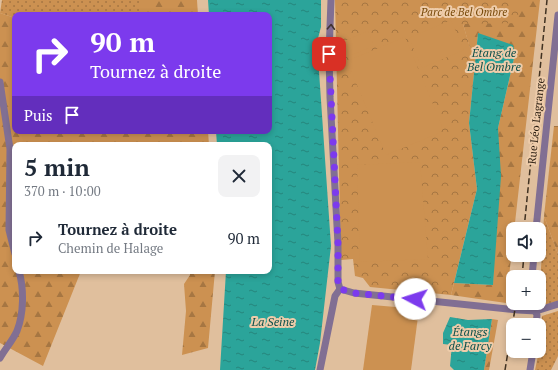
<!DOCTYPE html>
<html lang="fr">
<head>
<meta charset="utf-8">
<style>
  :root { --surface:#fff; --page:#f2f2f3; --text:#1f2937; --muted:#747a83 }
  body { margin:0; font-family:"PT Serif",serif; background:var(--page); color:var(--text); height:100vh; display:flex; flex-direction:column; font-size:15px; white-space:nowrap }
  * { box-sizing:border-box; margin:0 }
  p { font-size:13px; color:var(--muted) }
  .icon { flex:none; width:22px; height:22px; fill:none; stroke:currentColor; stroke-width:2; stroke-linecap:round; stroke-linejoin:round }
  .map { position:relative; flex:1; overflow:hidden }
  .drawer { position:absolute; left:12px; top:142px; width:260px; height:132px; display:flex; flex-direction:column; background:var(--surface); border-radius:8px; box-shadow:0 2px 6px #0003 }
  .drawer>* { flex:none }
  .top-card { position:absolute; left:12px; top:12px; width:260px; height:122px; border-radius:8px; box-shadow:0 2px 6px #0003; background:#7c3aed; color:#fff; overflow:hidden }
  .buttons { position:absolute; left:506px; top:222px; display:grid; gap:8px }
  .buttons a { display:grid; place-items:center; width:40px; height:40px; border-radius:8px; background:var(--surface); box-shadow:0 2px 6px #0003; font-size:20px }
  .pin { position:absolute; display:grid; place-items:center; width:34px; height:34px; color:#fff; margin:-17px; border-radius:8px; box-shadow:0 2px 6px #0006 }
  .me { position:absolute; width:44px; margin:-22px; rotate:275deg; stroke-linejoin:round; filter:drop-shadow(0 0 3px #0008) }
  .turn { display:flex; align-items:center; gap:14px; height:84px; padding:0 12px; font-size:18px }
  .turn .icon { width:52px; height:52px; stroke-width:2.5 }
  .turn b { display:block; font-size:28px; line-height:34px }
  .then { display:flex; align-items:center; height:38px; padding:0 12px; background:#0003; gap:8px; font-size:15px }
  .round { display:grid; place-items:center; flex:none; width:42px; height:42px; border-radius:8px; background:var(--page) }
  .summary { display:flex; align-items:center; justify-content:space-between; height:68px; padding:0 12px }
  h1 { font-size:24px; font-weight:600; line-height:30px }
  ul { padding:0; list-style:none }
  li { display:flex; align-items:center; gap:12px; height:56px; padding:0 12px }
  li div { flex:1 }
  li b { display:block; font-size:15px }
  li em { font-style:normal }
  .map>svg:first-child { display:block }
  .grass { fill:url(#grass-dots) }
  .forest { fill:url(#forest-firs) }
  .park { fill:url(#park-crowns) }
  .pitch { fill:#cc9151 }
  .water { fill:url(#water-ripples) }
  .lines { fill:none; stroke-linecap:round; stroke-linejoin:round }
  .minor { stroke:#816f93; stroke-width:7 }
  .rail { stroke:#413222; stroke-width:1.5; stroke-dasharray:6 3; stroke-linecap:butt }
  .oneway { stroke:#413332 }
  .route { stroke:#7c3aed; stroke-width:7; stroke-dasharray:0 12.6 }
  .labels { text-anchor:middle; dominant-baseline:central; stroke-width:4; stroke-linejoin:round; paint-order:stroke }
  .park-label { font-size:11px; font-style:italic; fill:#794a0a; stroke:#eca }
  .street-label { font-size:11px; fill:#2c1f12; stroke:#eca }
  .water-label { font-size:12px; font-style:italic; fill:#0c504b; stroke:#eca }
</style>
</head>
<body>
<div class="map">
<svg width="558" height="370" viewBox="0 0 558 370">
  <defs>
    <pattern id="grass-dots" width="8" height="8" patternUnits="userSpaceOnUse"><rect width="8" height="8" fill="#cc9151"/><path d="M2 2h.1M6 6h.1" fill="none" stroke="#a67642" stroke-width="1.8" stroke-linecap="round"/></pattern>
    <pattern id="forest-firs" width="22" height="20" patternUnits="userSpaceOnUse"><rect width="22" height="20" fill="#cc9151"/><path d="M5 1l3.5 6h-7zM16 11l3.5 6h-7z" fill="#a67642"/></pattern>
    <pattern id="park-crowns" width="20" height="18" patternUnits="userSpaceOnUse"><rect width="20" height="18" fill="#cc9151"/><path d="M2 6a3 3 0 1 1 6 0M12 15a3 3 0 1 1 6 0" fill="none" stroke="#a67642"/></pattern>
    <pattern id="water-ripples" width="26" height="14" patternUnits="userSpaceOnUse"><rect width="26" height="14" fill="#2ba49a"/><path d="M2 4q2-2 4 0t4 0M15 11q2-2 4 0t4 0" fill="none" stroke="#25857c"/></pattern>
  </defs>
  <rect width="100%" height="100%" fill="#e0bf9d"/>
  <g class="grass">
    <polygon points="2,0 141,0 141,15 15,15 15,18 0,13"/>
    <polygon points="544,216 558,254 558,301 544,305 539,303"/>
    <polygon points="558,311 558,356 551,370 535,370 539,351 542,316"/>
  </g>
  <g class="forest">
    <polygon points="141,0 197,0 198,15 141,15"/>
    <polygon points="452,0 540,0 506,303 451,295 454,283 493,285 498,128 515,54 478,33 476,53 471,52 463,24"/>
    <polygon points="0,13 15,18 15,131 208,131 209,145 15,145 15,271 81,271 43,366 0,343"/>
    <polygon points="554,126 558,126 558,254 544,216"/>
    <polygon points="190,271 215,271 208,348 182,355 186,311 184,284 190,275"/>
    <polygon points="492,319 498,320 489,370 484,370"/>
  </g>
  <polygon class="park" points="335,0 519,0 518,23 463,24 471,51 476,53 469,123 477,189 451,295 370,287 363,278 355,276 353,259 341,260"/>
  <g class="pitch">
    <polygon points="451,20 464,50 422,68 409,38"/>
    <polygon points="368,31 374,46 346,57 339,43"/>
    <polygon points="405,37 442,126 439,133 386,155 347,61"/>
    <polygon points="420,162 428,259 360,262 357,165"/>
    <polygon points="372,305 419,309 411,370 363,370"/>
  </g>
  <g class="water">
    <polygon points="208,0 321,0 321,27 317,42 331,246 320,343 315,370 220,370 226,271 269,271 269,145 217,145 216,131 269,131 269,15 209,15"/>
    <polygon points="478,33 513,45 515,54 498,128 501,176 493,285 454,283 477,189 469,123"/>
    <polygon points="450,317 468,320 492,319 484,370 454,370 450,366 452,345 443,344 443,333"/>
  </g>
  <g class="lines">
    <g class="minor">
      <polyline points="331,0 329,54 330,97 338,244 338,282 340,289"/>
      <polyline points="0,82 10,149 9,230 15,254"/>
      <polyline points="536,229 558,15"/>
      <polyline points="532,277 534,255"/>
      <polyline points="340,289 354,293 518,310 536,311 558,304"/>
      <polyline points="532,303 537,315 536,325"/>
      <path d="M0,358C5,349 13,340 17,331C24,313 24,289 19,271"/>
      <polyline points="320,370 335,296 340,289"/>
      <polyline points="530,370 533,351"/>
    </g>
    <g class="rail">
      <polyline points="524,229 547,0"/>
      <polyline points="522,277 524,255"/>
      <polyline points="505,370 516,303"/>
    </g>
  </g>
  <defs><path id="oneway-chevron" d="M-2-3.5L2.5 0L-2 3.5" fill="none" stroke-width="1.6" stroke-linecap="round" stroke-linejoin="round"/></defs>
  <use class="oneway" href="#oneway-chevron" transform="translate(331 27) rotate(-87)"/>
  <g class="lines">
    <polyline class="route" points="329,54 338,244 338,282 340,289 354,293 415,299"/>
  </g>
  <g class="labels">
    <g class="park-label">
      <text x="464" y="12">Parc de Bel Ombre</text>
    </g>
    <g class="street-label">
      <text transform="translate(536 121) rotate(-84)">Rue Léo Lagrange</text>
    </g>
    <g class="water-label">
      <text x="494" y="52">Étang de<tspan x="494" dy="14">Bel Ombre</tspan></text>
      <text x="273" y="321">La Seine</text>
      <text x="470" y="331">Étangs<tspan x="470" dy="14">de Farcy</tspan></text>
    </g>
  </g>
</svg>
<div class="buttons">
<a><svg class="icon" aria-label="sound" viewBox="0 0 24 24"><path d="M4 9h4l5-4v14l-5-4H4zM17 9q2 3 0 6"/></svg></a>
<a>+</a>
<a>−</a>
</div>
<div class="pin" style="left:329px;top:54px;background:#d93025"><svg class="icon" aria-label="arrive" viewBox="0 0 24 24"><path d="M6 21V4h12l-3 4 3 4H6"/></svg></div>
<svg class="me" style="left:415px;top:299px" viewBox="-20 -20 40 40"><circle r="19" fill="#fff"/><path d="M0-13L10 11 0 6-10 11z" fill="#7c3aed"/></svg>
<div class="top-card">
<div class="turn"><svg class="icon" aria-label="right" viewBox="0 0 24 24"><path d="M7 20v-9h11M14 6l5 5-5 5"/></svg><div><b>90 m</b>Tournez à droite</div></div>
<div class="then">Puis<svg class="icon" aria-label="arrive" viewBox="0 0 24 24"><path d="M6 21V4h12l-3 4 3 4H6"/></svg></div>
</div>
<section class="drawer">
<div class="summary"><div><h1>5 min</h1><p>370 m · 10:00</p></div><a class="round"><svg class="icon" aria-label="close" viewBox="0 0 24 24"><path d="M6 6l12 12M18 6L6 18"/></svg></a></div>
<ul>
<li><svg class="icon" aria-label="right" viewBox="0 0 24 24"><path d="M7 20v-9h11M14 6l5 5-5 5"/></svg><div><b>Tournez à droite</b><p>Chemin de Halage</p></div><em>90 m</em></li>
</ul>
</section>
</div>
</body>
</html>
